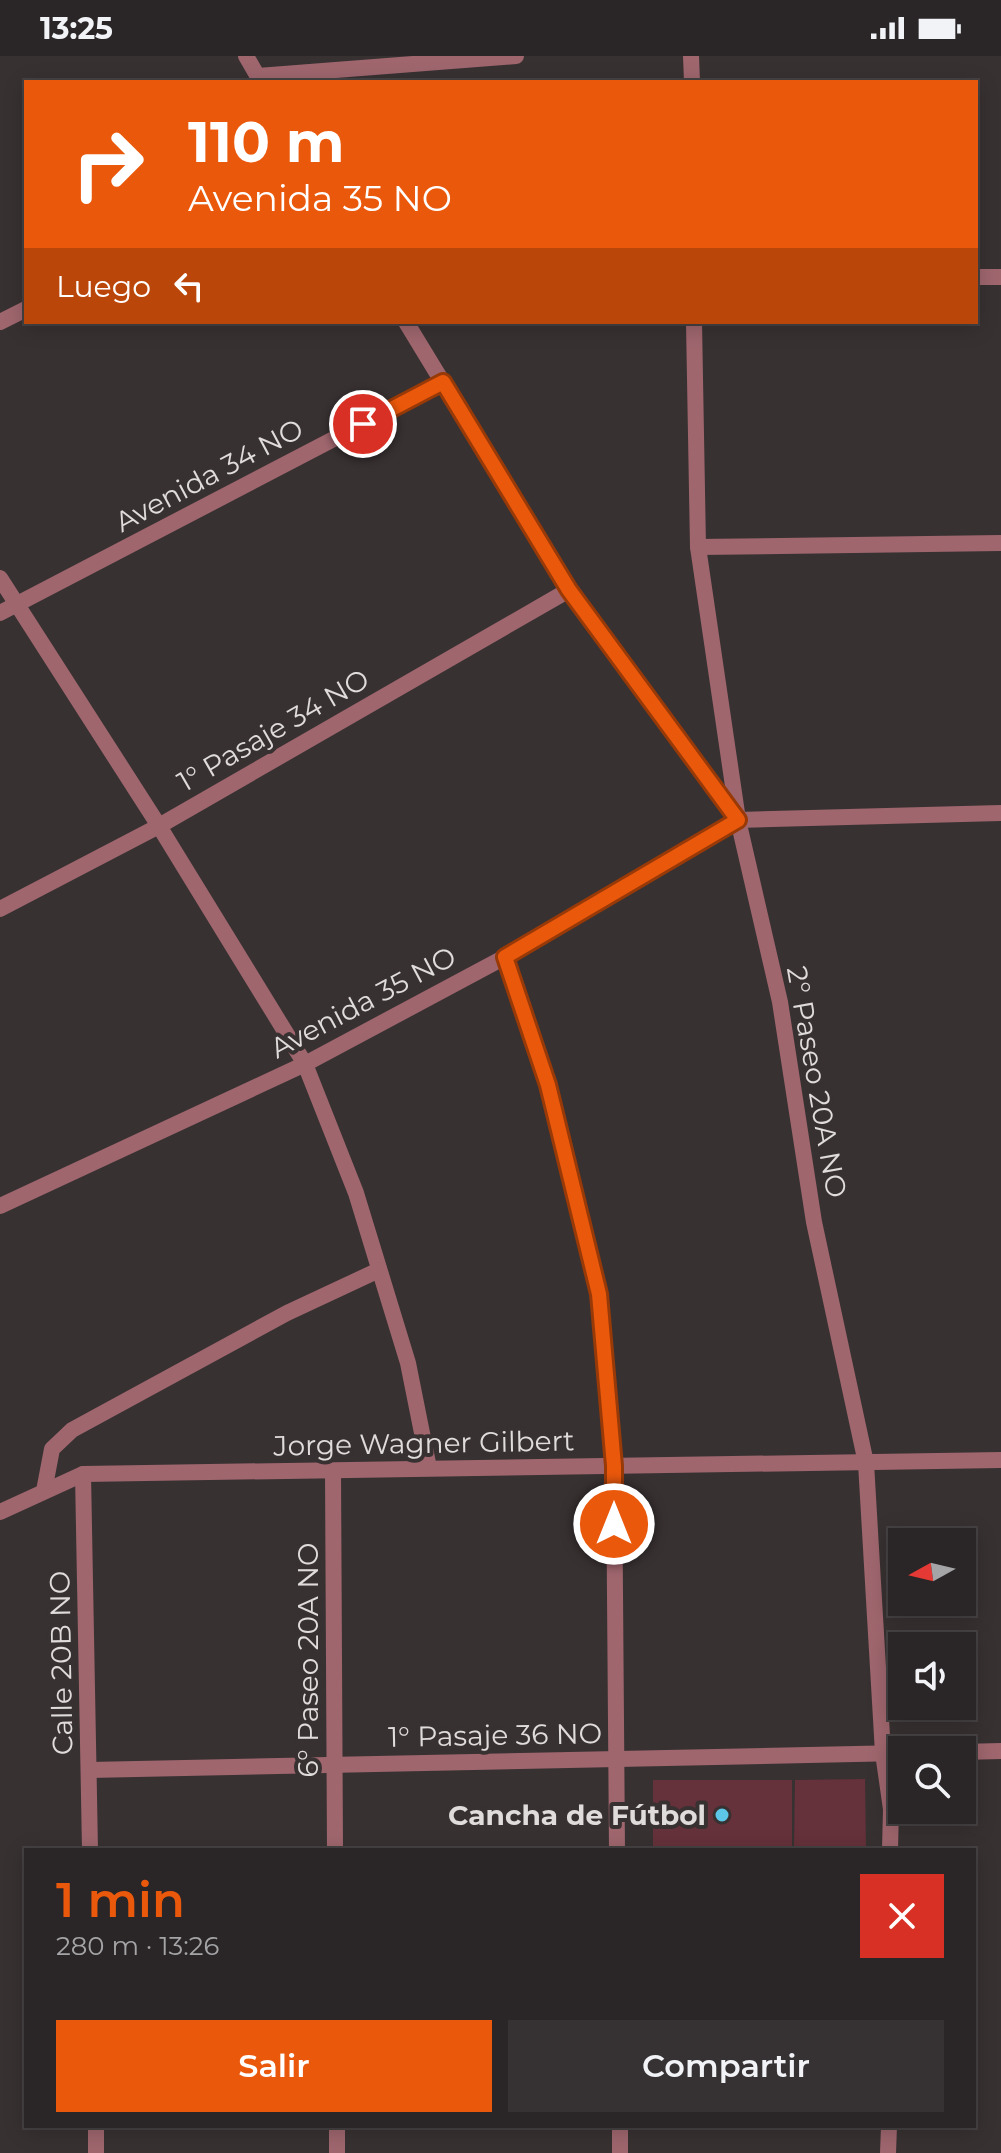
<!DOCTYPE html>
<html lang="es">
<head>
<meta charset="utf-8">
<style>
  :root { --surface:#2a2526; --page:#363132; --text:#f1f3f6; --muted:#a5a5a7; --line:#464243; --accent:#ea580c }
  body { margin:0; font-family:Montserrat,sans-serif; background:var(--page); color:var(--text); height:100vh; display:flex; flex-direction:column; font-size:30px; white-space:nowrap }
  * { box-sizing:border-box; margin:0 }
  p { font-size:26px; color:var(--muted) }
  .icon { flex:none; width:44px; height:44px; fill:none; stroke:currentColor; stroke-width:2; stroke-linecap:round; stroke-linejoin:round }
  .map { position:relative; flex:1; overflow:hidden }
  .drawer { position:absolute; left:24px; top:1792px; width:952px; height:280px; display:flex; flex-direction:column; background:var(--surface); border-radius:0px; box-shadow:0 4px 20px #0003,0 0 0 2px var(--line) }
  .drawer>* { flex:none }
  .hud { position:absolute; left:24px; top:24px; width:954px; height:244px; border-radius:0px; box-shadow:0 4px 20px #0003,0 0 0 2px var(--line); background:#ea580c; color:#fff; overflow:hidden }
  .needle { width:52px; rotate:262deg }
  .controls { position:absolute; left:888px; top:1472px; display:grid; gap:16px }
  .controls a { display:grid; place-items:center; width:88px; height:88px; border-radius:0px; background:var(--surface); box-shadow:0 4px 20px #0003,0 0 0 2px var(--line); font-size:40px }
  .pin { position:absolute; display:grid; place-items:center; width:68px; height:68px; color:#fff; margin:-34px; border:4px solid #fff; border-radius:50%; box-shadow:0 2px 8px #0007 }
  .me { position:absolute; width:88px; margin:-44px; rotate:0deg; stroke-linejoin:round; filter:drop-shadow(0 0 6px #0008) }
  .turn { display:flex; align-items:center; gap:28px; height:168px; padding:0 32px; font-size:36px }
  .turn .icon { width:104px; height:104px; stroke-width:2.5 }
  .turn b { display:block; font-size:56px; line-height:68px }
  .then { display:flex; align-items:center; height:76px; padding:0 32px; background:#0003; gap:16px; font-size:30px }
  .round { display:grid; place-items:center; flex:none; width:84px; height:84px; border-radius:0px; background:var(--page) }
  .head { display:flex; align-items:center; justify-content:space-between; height:136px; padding:0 32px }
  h1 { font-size:48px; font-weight:600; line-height:60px; color:var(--accent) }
  .primary-button { display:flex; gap:16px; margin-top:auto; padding:16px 32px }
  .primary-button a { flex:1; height:92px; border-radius:0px; background:var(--accent); color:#fff; font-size:32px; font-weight:600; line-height:92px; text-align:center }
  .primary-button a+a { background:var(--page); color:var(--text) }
  .status { display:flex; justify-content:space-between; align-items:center; height:56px; padding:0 40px; background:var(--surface); direction:ltr }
  .status svg { height:22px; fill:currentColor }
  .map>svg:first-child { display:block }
  .green { fill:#65313a }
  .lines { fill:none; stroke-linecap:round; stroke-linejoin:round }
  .minor { stroke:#9f666e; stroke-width:16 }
  .route-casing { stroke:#983908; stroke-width:20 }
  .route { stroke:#ea580c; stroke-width:14 }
  .poi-dot { fill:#5dc7e8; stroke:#383132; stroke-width:3 }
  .labels { text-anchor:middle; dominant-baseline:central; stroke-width:8; stroke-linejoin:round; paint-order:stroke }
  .street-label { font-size:28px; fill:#e0dcdc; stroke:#383132 }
  .poi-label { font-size:28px; font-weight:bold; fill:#e0dcdc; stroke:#383132; text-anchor:end }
</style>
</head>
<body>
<div class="status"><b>13:25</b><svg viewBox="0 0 49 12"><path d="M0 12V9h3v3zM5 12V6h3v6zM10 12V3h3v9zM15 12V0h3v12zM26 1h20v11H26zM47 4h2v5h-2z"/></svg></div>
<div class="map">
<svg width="1001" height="2097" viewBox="0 0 1001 2097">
  <rect width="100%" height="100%" fill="#383132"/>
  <g class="green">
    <polygon points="865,1723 866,1794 794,1794 795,1724"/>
    <rect x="653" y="1724" width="139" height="70"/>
  </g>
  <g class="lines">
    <g class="minor">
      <polyline points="246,0 261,26"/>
      <polyline points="691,0 692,26"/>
      <polyline points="258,20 516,0"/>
      <polyline points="976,221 1001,221"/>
      <polyline points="0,266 26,253"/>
      <polyline points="406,266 569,534 737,763"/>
      <polyline points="694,266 698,491 738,764 780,946 814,1166 866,1407 883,1697 891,1753 890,1794"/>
      <polyline points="698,491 1001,487"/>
      <polyline points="0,522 159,770 305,1008 356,1137 408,1307 429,1412"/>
      <polyline points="0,557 443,326"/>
      <polyline points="0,853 159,770 569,534"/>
      <polyline points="505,901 548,1029 599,1238 614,1410 617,1794"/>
      <polyline points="0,1150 305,1008 505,901 738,764 1001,757"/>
      <polyline points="333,1415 335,1794"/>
      <polyline points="83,1418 90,1794"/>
      <polyline points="44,1435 52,1393 72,1374 287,1257 379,1214"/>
      <polyline points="0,1456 83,1418 1001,1404"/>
      <polyline points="962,1696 1001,1695"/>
      <polyline points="89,1714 902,1697"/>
      <polyline points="96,2070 96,2097"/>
      <polyline points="337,2070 337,2097"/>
      <polyline points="620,2070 620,2097"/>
      <polyline points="888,2097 889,2070"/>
    </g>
  </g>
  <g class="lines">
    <g class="route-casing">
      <polyline id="route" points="363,368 443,326 569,534 738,764 505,901 548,1029 599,1238 614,1410 614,1468"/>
    </g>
    <use href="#route" class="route"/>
  </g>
  <circle class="poi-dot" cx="722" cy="1759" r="8"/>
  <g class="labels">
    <g class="street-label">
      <text transform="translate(209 419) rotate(-28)">Avenida 34 NO</text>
      <text transform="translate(273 674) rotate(-30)">1° Pasaje 34 NO</text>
      <text transform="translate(363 946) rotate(-28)">Avenida 35 NO</text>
      <text transform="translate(817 1026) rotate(80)">2° Paseo 20A NO</text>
      <text transform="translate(424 1387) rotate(-1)">Jorge Wagner Gilbert</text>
      <text transform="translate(308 1604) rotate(-90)">6° Paseo 20A NO</text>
      <text transform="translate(61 1607) rotate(-91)">Calle 20B NO</text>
      <text transform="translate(495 1679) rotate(-1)">1° Pasaje 36 NO</text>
    </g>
    <g class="poi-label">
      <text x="706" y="1759">Cancha de Fútbol</text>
    </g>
  </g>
</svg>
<div class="controls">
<a><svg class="needle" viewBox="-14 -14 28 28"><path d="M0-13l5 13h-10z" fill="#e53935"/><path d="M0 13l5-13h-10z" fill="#a5a5a7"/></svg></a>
<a><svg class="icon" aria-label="sound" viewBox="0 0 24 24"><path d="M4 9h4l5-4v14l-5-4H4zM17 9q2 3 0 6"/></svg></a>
<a><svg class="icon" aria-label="search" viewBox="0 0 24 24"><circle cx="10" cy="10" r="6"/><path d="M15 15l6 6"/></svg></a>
</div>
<div class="pin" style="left:363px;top:368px;background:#d93025"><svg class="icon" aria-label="arrive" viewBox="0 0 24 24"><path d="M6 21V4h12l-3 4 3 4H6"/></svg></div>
<svg class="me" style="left:614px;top:1468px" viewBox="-20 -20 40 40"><circle r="17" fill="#ea580c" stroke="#fff" stroke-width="3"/><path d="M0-11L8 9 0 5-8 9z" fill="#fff"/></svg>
<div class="hud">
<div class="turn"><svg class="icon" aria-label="right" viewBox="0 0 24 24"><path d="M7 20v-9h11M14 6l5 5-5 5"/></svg><div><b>110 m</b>Avenida 35 NO</div></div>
<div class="then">Luego<svg class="icon" aria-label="left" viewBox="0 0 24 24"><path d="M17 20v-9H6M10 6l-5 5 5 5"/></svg></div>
</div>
<section class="drawer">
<div class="head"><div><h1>1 min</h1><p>280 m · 13:26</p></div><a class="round" style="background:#d93025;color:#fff"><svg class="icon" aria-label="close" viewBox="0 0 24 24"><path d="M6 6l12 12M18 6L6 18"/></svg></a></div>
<div class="primary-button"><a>Salir</a><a>Compartir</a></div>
</section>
</div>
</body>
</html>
